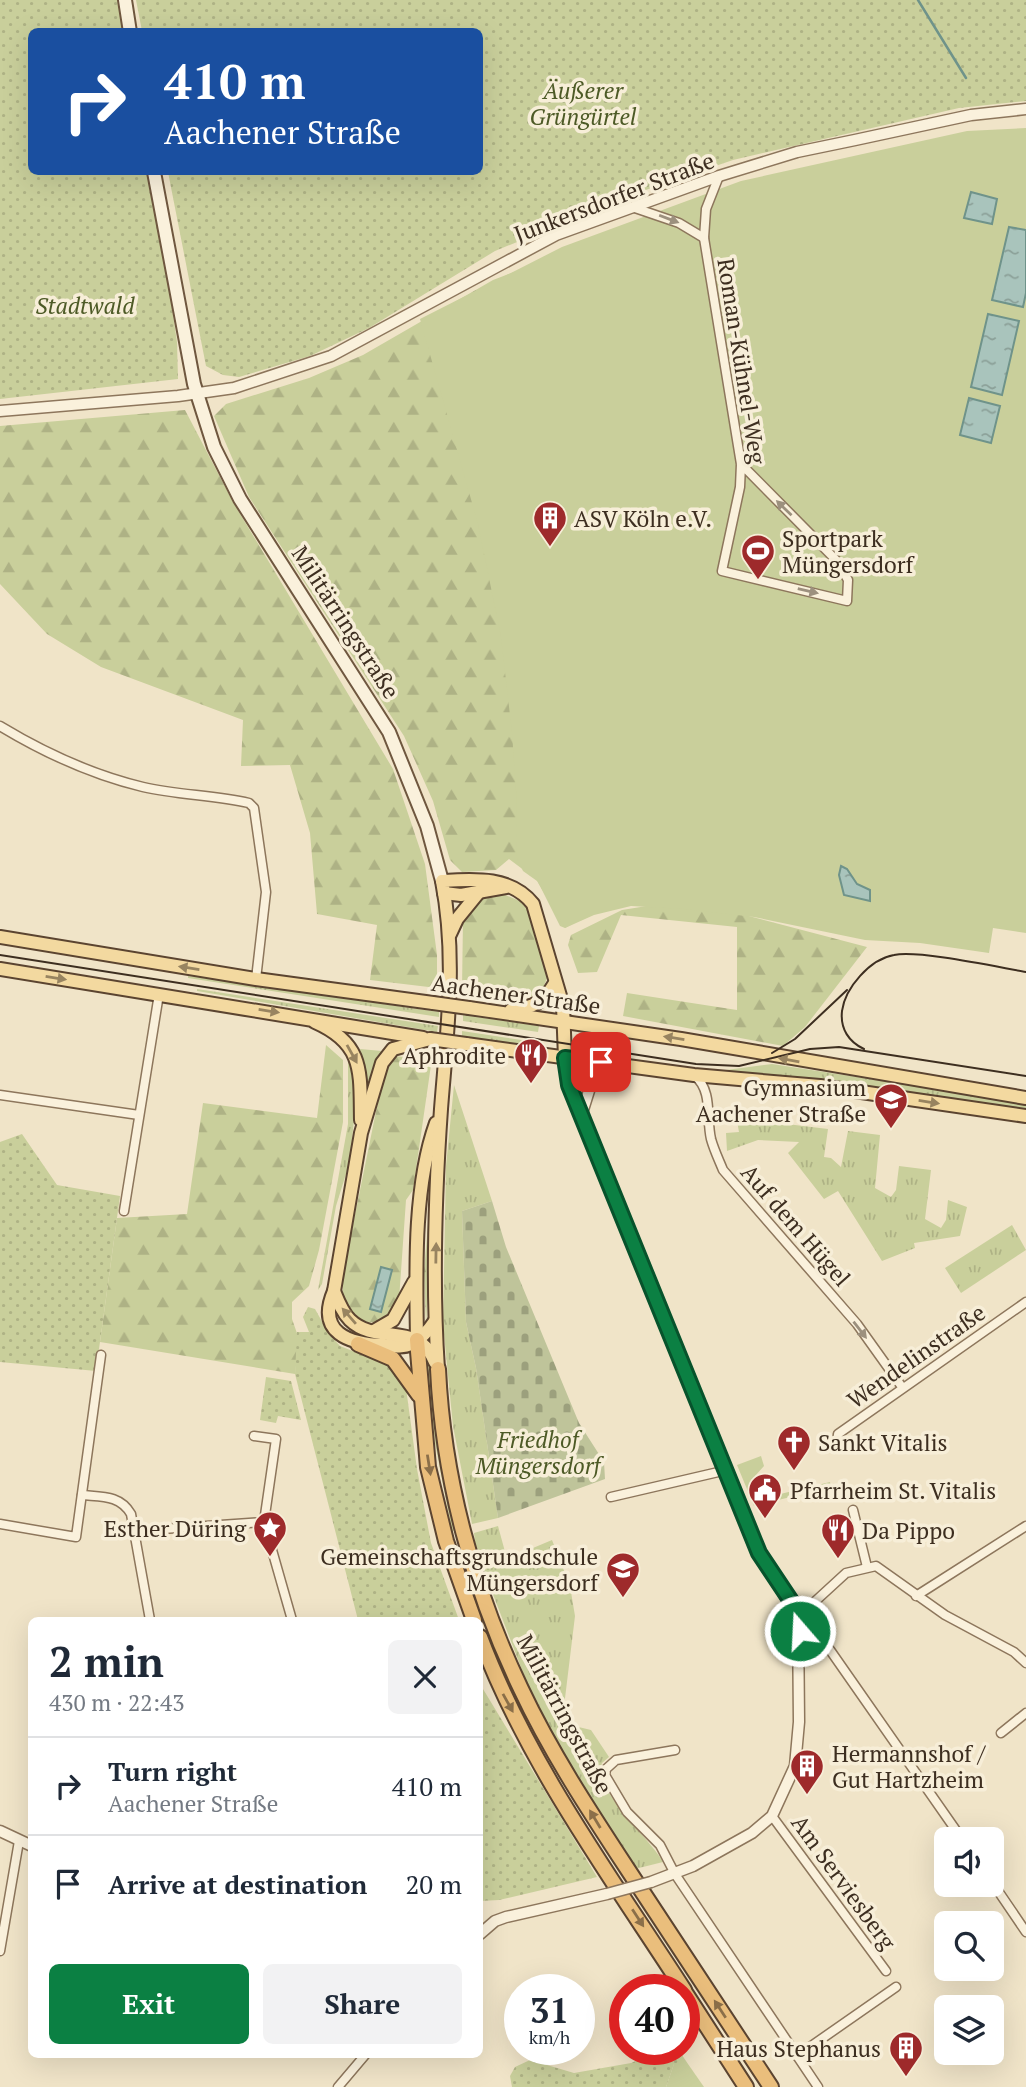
<!DOCTYPE html>
<html lang="en">
<head>
<meta charset="utf-8">
<style>
  :root { --surface:#fff; --page:#f2f2f3; --text:#1f2937; --muted:#747a83; --line:#e0e1e3; --accent:#0b8043 }
  body { margin:0; font-family:"PT Serif",serif; background:var(--page); color:var(--text); height:100vh; display:flex; flex-direction:column; font-size:26px; white-space:nowrap }
  * { box-sizing:border-box; margin:0 }
  p { font-size:23px; color:var(--muted) }
  .icon { flex:none; width:38px; height:38px; fill:none; stroke:currentColor; stroke-width:2; stroke-linecap:round; stroke-linejoin:round }
  .map { position:relative; flex:1; overflow:hidden }
  .sheet { position:absolute; left:28px; top:1617px; width:455px; height:441px; display:flex; flex-direction:column; background:var(--surface); border-radius:10px; box-shadow:0 7px 28px #0002 }
  .sheet>* { flex:none }
  .guide { position:absolute; left:28px; top:28px; width:455px; height:147px; border-radius:10px; box-shadow:0 7px 28px #0002; background:#1a4fa0; color:#fff; overflow:hidden }
  .tools { position:absolute; left:934px; top:1827px; display:grid; gap:14px }
  .tools a { display:grid; place-items:center; width:70px; height:70px; border-radius:10px; background:var(--surface); box-shadow:0 7px 28px #0002; font-size:35px }
  .speed { position:absolute; left:504px; top:1974px; display:flex; gap:14px; font-size:35px; font-weight:700; text-align:center }
  .speed>* { display:grid; place-content:center; width:91px; height:91px; border-radius:50%; background:var(--surface); box-shadow:0 7px 28px #0002; line-height:1 }
  .speed small { font-size:18px; font-weight:400 }
  .speed .limit { border:10px solid #d22; background:#fff; color:#111 }
  .pin { position:absolute; display:grid; place-items:center; width:60px; height:60px; color:#fff; margin:-30px; border-radius:14px; box-shadow:0 4px 10px #0006 }
  .me { position:absolute; width:77px; margin:-38px; rotate:341deg; stroke-linejoin:round; filter:drop-shadow(0 0 5px #0008) }
  .turn { display:flex; align-items:center; gap:24px; height:147px; padding:0 21px; font-size:32px }
  .turn .icon { width:91px; height:91px; stroke-width:2.5 }
  .turn b { display:block; font-size:49px; line-height:60px }
  .round { display:grid; place-items:center; flex:none; width:74px; height:74px; border-radius:10px; background:var(--page) }
  .headline { display:flex; align-items:center; justify-content:space-between; height:119px; padding:0 21px }
  h1 { font-size:42px; font-weight:700; line-height:52px }
  .primary-button { display:flex; gap:14px; margin-top:auto; padding:14px 21px }
  .primary-button a { flex:1; height:80px; border-radius:10px; background:var(--accent); color:#fff; font-size:28px; font-weight:700; line-height:80px; text-align:center }
  .primary-button a+a { background:var(--page); color:var(--text) }
  ul { padding:0; list-style:none }
  li { display:flex; align-items:center; gap:21px; height:98px; padding:0 21px; border-top:2px solid var(--line) }
  li div { flex:1 }
  li b { display:block; font-size:26px }
  li em { font-style:normal }
  .map>svg:first-child { display:block }
  .grass { fill:url(#grass-tufts) }
  .forest { fill:url(#forest-firs) }
  .cemetery { fill:url(#cemetery-stones) }
  .park { fill:url(#park-dots) }
  .garden { fill:#c9cf9b }
  .water { fill:url(#water-ripples); stroke:#6f938a; stroke-width:2 }
  .lines { fill:none; stroke-linecap:round; stroke-linejoin:round }
  .stream { stroke:#6f938a; stroke-width:2.5 }
  .minor-casing { stroke:#8d765c; stroke-width:11 }
  .tertiary-casing { stroke:#8d765c; stroke-width:13 }
  .secondary-casing { stroke:#6f573f; stroke-width:16 }
  .primary-casing { stroke:#5b4430; stroke-width:16 }
  .trunk-casing { stroke:#5b4430; stroke-width:18 }
  .minor { stroke:#faf1dc; stroke-width:8 }
  .tertiary { stroke:#faf1dc; stroke-width:10 }
  .secondary { stroke:#faf1dc; stroke-width:12 }
  .primary { stroke:#f3d9a0; stroke-width:12 }
  .trunk { stroke:#eabe7c; stroke-width:14 }
  .tram { stroke:#3d2e20; stroke-width:2 }
  .tertiary-bridge-casing { stroke:#8d765c; stroke-width:13; stroke-linecap:butt }
  .primary-bridge-casing { stroke:#5b4430; stroke-width:16; stroke-linecap:butt }
  .tertiary-bridge { stroke:#faf1dc; stroke-width:10 }
  .primary-bridge { stroke:#f3d9a0; stroke-width:12 }
  .oneway { fill:#9c907e }
  .oneway2 { fill:#988460 }
  .oneway3 { fill:#8b6f49 }
  .route-casing { stroke:#07532c; stroke-width:18 }
  .route { stroke:#0b8043; stroke-width:12 }
  .labels { text-anchor:middle; dominant-baseline:central; stroke-width:7; stroke-linejoin:round; paint-order:stroke }
  .park-label { font-size:23px; font-style:italic; fill:#4d5a26; stroke:#f7eed8 }
  .street-label { font-size:23px; fill:#3d2e20; stroke:#f7eed8 }
  .poi-label { font-size:23px; fill:#3d2e20; stroke:#f7eed8; text-anchor:start }
</style>
</head>
<body>
<div class="map">
<svg width="1026" height="2087" viewBox="0 0 1026 2087">
  <defs>
    <pattern id="grass-tufts" width="24" height="20" patternUnits="userSpaceOnUse" patternTransform="scale(1.75)"><rect width="24" height="20" fill="#c9cf9b"/><path d="M3 7l-1-3M5 7V3M7 7l1-3M15 17l-1-3M17 17v-4M19 17l1-3" fill="none" stroke="#aeb285"/></pattern>
    <pattern id="forest-firs" width="22" height="20" patternUnits="userSpaceOnUse" patternTransform="scale(1.75)"><rect width="22" height="20" fill="#c9cf9b"/><path d="M5 1l3.5 6h-7zM16 11l3.5 6h-7z" fill="#aeb285"/></pattern>
    <pattern id="cemetery-stones" width="16" height="16" patternUnits="userSpaceOnUse" patternTransform="scale(1.75)"><rect width="16" height="16" fill="#bfc49a"/><path d="M2 7V4a2 2 0 0 1 4 0v3zM10 15v-3a2 2 0 0 1 4 0v3z" fill="#9ca07d"/></pattern>
    <pattern id="park-dots" width="8" height="8" patternUnits="userSpaceOnUse" patternTransform="scale(1.75)"><rect width="8" height="8" fill="#c9cf9b"/><path d="M2 2h.1M6 6h.1" fill="none" stroke="#aeb285" stroke-width="1.8" stroke-linecap="round"/></pattern>
    <pattern id="water-ripples" width="26" height="14" patternUnits="userSpaceOnUse" patternTransform="scale(1.75)"><rect width="26" height="14" fill="#a9c4bc"/><path d="M2 4q2-2 4 0t4 0M15 11q2-2 4 0t4 0" fill="none" stroke="#8ba098"/></pattern>
  </defs>
  <rect width="100%" height="100%" fill="#f0e4c8"/>
  <g class="grass">
    <polygon points="188,976 439,1012 439,1017 188,978"/>
    <polygon points="197,989 438,1026 437,1032 197,991"/>
    <polygon points="463,1015 539,1026 538,1032 463,1021"/>
    <polygon points="462,1031 535,1042 535,1047 462,1036"/>
    <polygon points="360,1049 382,1051 370,1092 366,1091"/>
    <polygon points="348,1054 353,1064 355,1109 350,1161 336,1206 322,1284 318,1290 348,1124"/>
    <polygon points="772,1064 1026,1103 1026,1109 837,1081 726,1073 726,1070"/>
    <polygon points="454,1085 492,1201 462,1211 466,1322 476,1368 498,1518 472,1524 453,1426 443,1324 446,1166"/>
    <polygon points="753,1120 828,1129 824,1157 831,1158 841,1167 848,1131 880,1135 875,1188 891,1197 896,1190 899,1166 931,1170 925,1219 941,1228 946,1220 948,1200 967,1207 960,1236 914,1243 915,1248 882,1261 838,1191 824,1199 788,1153 799,1142 758,1140 727,1151 726,1133 739,1132 737,1121"/>
    <polygon points="431,1187 433,1187 426,1326 424,1272"/>
    <polygon points="1012,1225 1026,1250 961,1293 945,1268"/>
    <polygon points="426,1359 430,1362 438,1443 457,1530 452,1531 435,1443"/>
    <path d="M498,1526L507,1559L552,1540L570,1586L575,1616L562,1723L591,1730L609,1757L602,1763C592,1790 651,1839 663,1862L635,1869L558,1744L527,1683L476,1550L474,1533Z"/>
  </g>
  <g class="forest">
    <polygon points="649,221 676,896 595,912 565,928 560,926 537,880 509,859 496,870 462,872 450,860 433,801 404,736 249,497 214,416 226,404 309,378 363,355 493,280"/>
    <polygon points="185,410 233,502 393,769 425,864 437,955 437,988 370,980 377,925 317,914 310,833 290,765 241,766 243,720 101,667 47,634 0,584 0,426"/>
    <polygon points="503,894 522,902 530,913 548,976 539,997 462,989 463,919 482,897"/>
    <polygon points="653,905 730,911 867,947 805,1027 783,1046 623,1016 627,993 737,1010 737,927 621,915 597,972 578,973 568,945 571,935 622,910"/>
    <polygon points="326,1045 343,1060 343,1122 319,1250 309,1286 292,1302 292,1319 299,1339 295,1374 100,1342 117,1218 187,1214 203,1103 317,1118"/>
    <path d="M392,1056L429,1059L431,1065L413,1190L406,1200L399,1300L391,1316C352,1335 340,1310 343,1274L384,1072Z"/>
  </g>
  <polygon class="cemetery" points="492,1201 506,1247 579,1423 604,1462 605,1479 498,1518 476,1368 466,1322 462,1211"/>
  <g class="park">
    <polygon points="0,0 123,0 129,31 32,32 32,172 152,172 177,342 178,379 0,399"/>
    <polygon points="136,0 1026,0 1026,101 959,108 733,160 637,193 495,251 369,328 310,356 239,377 223,375 206,366 168,172 480,172 480,32 142,31"/>
    <polygon points="22,1134 57,1185 120,1196 96,1371 0,1362 0,1142"/>
    <polygon points="308,1307 315,1309 329,1334 340,1346 393,1367 406,1388 417,1469 431,1543 459,1620 358,1620 295,1374 297,1332 309,1332 303,1317"/>
    <polygon points="266,1377 291,1381 301,1420 278,1416 276,1423 260,1420"/>
    <polygon points="480,1679 483,1689 597,1877 499,1900 480,1901"/>
    <polygon points="664,2049 678,2049 688,2064 674,2064 666,2087 512,2087 510,2076 515,2067 530,2060 574,2073 631,2063"/>
  </g>
  <g class="garden">
    <polygon points="1026,128 1026,933 993,928 989,953 920,943 865,940 754,917 684,909 631,906 594,915 565,928 537,881 523,871 516,856 517,805 512,733 501,637 478,524 420,319 562,247 741,181 967,131"/>
    <polygon points="761,1456 764,1466 755,1476 757,1484 772,1496 830,1482 831,1487 754,1506 737,1465"/>
    <polygon points="674,2064 688,2064 704,2087 666,2087"/>
  </g>
  <g class="water">
    <polygon points="971,192 997,199 992,224 964,218"/>
    <polygon points="1009,227 1026,230 1026,293 1023,307 992,300"/>
    <polygon points="988,314 1019,321 1002,395 971,387"/>
    <polygon points="969,398 1000,406 991,443 960,435"/>
    <polygon points="841,866 847,869 857,884 870,890 870,901 844,895 839,875"/>
    <polygon points="381,1267 392,1270 381,1312 370,1309"/>
  </g>
  <g class="lines">
    <polyline class="stream" points="918,0 966,78"/>
    <g class="minor-casing">
      <g id="minor">
        <polyline points="719,176 706,209 704,238 741,464 740,487 722,571 847,601 848,580 837,561 741,464"/>
        <polyline points="632,207 679,223 704,238"/>
        <path d="M0,726C43,752 93,775 143,787C177,795 214,795 249,803L254,808L266,892L256,979"/>
        <path d="M695,1076C713,1091 706,1118 711,1139C714,1150 719,1160 723,1170L857,1324L902,1387"/>
        <polyline points="0,1095 139,1115"/>
        <polyline points="124,1211 159,994"/>
        <polyline points="254,1436 276,1439 264,1522 292,1620"/>
        <polyline points="837,1446 838,1434 1026,1302"/>
        <path d="M82,1495C102,1497 120,1495 131,1514L150,1620"/>
        <polyline points="611,1497 727,1470"/>
        <polyline points="853,1510 867,1567"/>
        <polyline points="0,1524 76,1537 101,1355"/>
        <polyline points="134,1531 264,1522"/>
        <polyline points="916,1596 1026,1526"/>
        <polyline points="1001,1733 1026,1713"/>
        <polyline points="675,1750 616,1760 606,1769 605,1775 627,1812 660,1845 675,1874 818,2087"/>
        <polyline points="772,1816 886,1971"/>
        <polyline points="962,1839 830,1650 807,1622 798,1617 846,1573 876,1566 945,1615 1014,1652 1026,1663"/>
        <polyline points="992,1882 1026,1932"/>
        <polyline points="0,1951 19,1841"/>
        <polyline points="797,2056 896,1987"/>
        <polyline points="338,2087 366,2054"/>
      </g>
    </g>
    <g class="tertiary-casing">
      <g id="tertiary">
        <polyline points="0,411 178,396 234,388 331,356 556,235 719,176 797,152 855,140 971,115 1026,109"/>
        <polyline points="565,1058 569,1085 759,1553 798,1617 799,1722 795,1766 772,1816 752,1833 693,1866 651,1882"/>
        <polyline points="582,1113 593,1078 614,1065"/>
        <polyline points="0,1831 32,1846"/>
        <polyline points="480,1934 495,1921 506,1917 607,1894"/>
      </g>
    </g>
    <g class="secondary-casing">
      <g id="secondary">
        <polyline points="125,0 130,32"/>
        <polyline points="154,172 194,384 214,447 240,499 389,732 427,826 442,881"/>
      </g>
    </g>
    <g class="primary-casing">
      <g id="primary">
        <polyline points="444,893 461,895 506,887"/>
        <polyline points="450,934 457,919 479,892"/>
        <polyline points="0,937 256,979 433,1003"/>
        <polyline points="0,969 423,1038"/>
        <polyline points="469,1008 681,1039 1026,1098"/>
        <path d="M511,1010C533,1008 544,1002 555,983"/>
        <path d="M315,1022C365,1044 360,1073 361,1120"/>
        <path d="M430,1039L393,1049L382,1063L361,1133L334,1291C316,1333 349,1344 384,1345C393,1346 403,1348 411,1344C421,1339 429,1330 435,1321"/>
        <polyline points="466,1044 694,1075 820,1086 1026,1116"/>
        <path d="M334,1291C338,1301 342,1312 350,1320C377,1346 418,1320 435,1362"/>
        <polyline points="374,1331 393,1320 414,1282"/>
        <path d="M417,1340C416,1273 413,1187 436,1123"/>
        <path d="M438,1369C432,1282 435,1195 441,1109C447,1032 457,958 442,881C474,879 511,876 533,904L563,1006L565,1058"/>
      </g>
    </g>
    <g class="trunk-casing">
      <g id="trunk">
        <polyline points="417,1340 428,1467 446,1541 474,1620"/>
        <polyline points="358,1344 393,1359 419,1395"/>
        <path d="M438,1369C443,1478 473,1589 521,1689C552,1755 594,1818 634,1879C680,1949 726,2018 771,2087"/>
        <path d="M480,1637C527,1763 611,1877 684,1990"/>
        <polyline points="684,1991 746,2087"/>
      </g>
    </g>
    <use href="#minor" class="minor"/>
    <use href="#tertiary" class="tertiary"/>
    <use href="#secondary" class="secondary"/>
    <use href="#primary" class="primary"/>
    <use href="#trunk" class="trunk"/>
    <g class="tram">
      <polyline points="0,955 696,1064 739,1066 810,1049 839,1047 1026,1076"/>
      <path d="M864,1049C849,1042 840,1029 842,1011C845,988 870,959 894,955C919,950 997,967 1026,972"/>
      <polyline points="772,1053 795,1039 847,990"/>
    </g>
    <g class="tertiary-bridge-casing">
      <polyline id="tertiary-bridge" points="607,1894 651,1882"/>
    </g>
    <g class="primary-bridge-casing">
      <g id="primary-bridge">
        <polyline points="433,1003 469,1008"/>
        <polyline points="430,1039 466,1044"/>
      </g>
    </g>
    <use href="#tertiary-bridge" class="tertiary-bridge"/>
    <use href="#primary-bridge" class="primary-bridge"/>
  </g>
  <defs><path id="oneway-solid" d="M-6-.8H1V-3.2L6.5 0L1 3.2V.8H-6Z" transform="scale(1.75)"/></defs>
  <g class="oneway">
    <use href="#oneway-solid" transform="translate(669 219) rotate(21)"/>
    <use href="#oneway-solid" transform="translate(784 508) rotate(-136)"/>
    <use href="#oneway-solid" transform="translate(808 591) rotate(13)"/>
    <use href="#oneway-solid" transform="translate(860 1330) rotate(52)"/>
  </g>
  <g class="oneway2">
    <use href="#oneway-solid" transform="translate(189 968) rotate(-171)"/>
    <use href="#oneway-solid" transform="translate(56 978) rotate(9)"/>
    <use href="#oneway-solid" transform="translate(269 1011) rotate(9)"/>
    <use href="#oneway-solid" transform="translate(674 1038) rotate(-171)"/>
    <use href="#oneway-solid" transform="translate(352 1054) rotate(61)"/>
    <use href="#oneway-solid" transform="translate(789 1060) rotate(-170)"/>
    <use href="#oneway-solid" transform="translate(929 1102) rotate(9)"/>
    <use href="#oneway-solid" transform="translate(436 1253) rotate(-89)"/>
    <use href="#oneway-solid" transform="translate(349 1316) rotate(-131)"/>
  </g>
  <g class="oneway3">
    <use href="#oneway-solid" transform="translate(429 1465) rotate(81)"/>
    <use href="#oneway-solid" transform="translate(508 1703) rotate(61)"/>
    <use href="#oneway-solid" transform="translate(595 1819) rotate(-121)"/>
    <use href="#oneway-solid" transform="translate(638 1918) rotate(57)"/>
    <use href="#oneway-solid" transform="translate(720 2009) rotate(-123)"/>
  </g>
  <g class="lines">
    <g class="route-casing">
      <polyline id="route" points="601,1062 565,1058 569,1085 759,1553 793,1604 800,1631"/>
    </g>
    <use href="#route" class="route"/>
  </g>
  <defs>
    <g id="building-pin" transform="scale(1.75)"><path d="M0 17L-7.5 6A9.5 9.5 0 1 1 7.5 6Z" fill="#9e2a2b" stroke="#f7eed8"/><path d="M-4-6H4V6H1V3H-1V6H-4ZM-2.5-4.3h1.7v1.8h-1.7ZM.8-4.3h1.7v1.8H.8ZM-2.5-1h1.7V.8h-1.7ZM.8-1h1.7V.8H.8Z" fill="#fff"/></g>
    <g id="stadium-pin" transform="scale(1.75)"><path d="M0 17L-7.5 6A9.5 9.5 0 1 1 7.5 6Z" fill="#9e2a2b" stroke="#f7eed8"/><path d="M0-5a6.5 5 0 1 0 0 10a6.5 5 0 1 0 0-10ZM-3.5-1.8h7v3.6h-7Z" fill="#fff"/></g>
    <g id="restaurant-pin" transform="scale(1.75)"><path d="M0 17L-7.5 6A9.5 9.5 0 1 1 7.5 6Z" fill="#9e2a2b" stroke="#f7eed8"/><path d="M-5-6h1v4h1v-4h1v4h1v-4h1v5L-1.5 .5V6h-2V.5L-5-1ZM5-6V6H3V1.5H1.5Q1.5-4 5-6Z" fill="#fff"/></g>
    <g id="school-pin" transform="scale(1.75)"><path d="M0 17L-7.5 6A9.5 9.5 0 1 1 7.5 6Z" fill="#9e2a2b" stroke="#f7eed8"/><path d="M0-5L7-2L0 1L-7-2ZM-4 1L0 2.5L4 1V4Q0 6-4 4Z" fill="#fff"/></g>
    <g id="church-pin" transform="scale(1.75)"><path d="M0 17L-7.5 6A9.5 9.5 0 1 1 7.5 6Z" fill="#9e2a2b" stroke="#f7eed8"/><path d="M-1.2-6h2.4v3.5h3.3v2.4h-3.3V6h-2.4V-.1h-3.3v-2.4h3.3Z" fill="#fff"/></g>
    <g id="civic-pin" transform="scale(1.75)"><path d="M0 17L-7.5 6A9.5 9.5 0 1 1 7.5 6Z" fill="#9e2a2b" stroke="#f7eed8"/><path d="M-.6-6.5H3V-4.5H.6V-3L4-1V1h2V6H-6V1h2V-1L-.6-3ZM-1.2 2.5V6h2.4V2.5Z" fill="#fff"/></g>
    <g id="sight-pin" transform="scale(1.75)"><path d="M0 17L-7.5 6A9.5 9.5 0 1 1 7.5 6Z" fill="#9e2a2b" stroke="#f7eed8"/><path d="M0-6L1.8-2.2L6-1.7L2.9 1.2L3.7 5.4L0 3.3L-3.7 5.4L-2.9 1.2L-6-1.7L-1.8-2.2Z" fill="#fff"/></g>
  </defs>
  <g fill-rule="evenodd">
    <use href="#building-pin" x="550" y="518"/>
    <use href="#stadium-pin" x="758" y="551"/>
    <use href="#restaurant-pin" x="531" y="1055"/>
    <use href="#school-pin" x="891" y="1100"/>
    <use href="#church-pin" x="794" y="1442"/>
    <use href="#civic-pin" x="765" y="1490"/>
    <use href="#sight-pin" x="270" y="1528"/>
    <use href="#restaurant-pin" x="838" y="1530"/>
    <use href="#school-pin" x="623" y="1569"/>
    <use href="#building-pin" x="807" y="1766"/>
    <use href="#building-pin" x="906" y="2048"/>
  </g>
  <g class="labels">
    <g class="park-label">
      <text x="583" y="90">Äußerer<tspan x="583" dy="26">Grüngürtel</tspan></text>
      <text x="85" y="305">Stadtwald</text>
      <text x="538" y="1439">Friedhof<tspan x="538" dy="26">Müngersdorf</tspan></text>
    </g>
    <g class="street-label">
      <text transform="translate(614 197) rotate(-21)">Junkersdorfer Straße</text>
      <text transform="translate(742 361) rotate(81)">Roman-Kühnel-Weg</text>
      <text transform="translate(346 622) rotate(57)">Militärringstraße</text>
      <text transform="translate(516 994) rotate(8)">Aachener Straße</text>
      <text transform="translate(796 1225) rotate(49)">Auf dem Hügel</text>
      <text transform="translate(916 1356) rotate(-35)">Wendelinstraße</text>
      <text transform="translate(565 1714) rotate(62)">Militärringstraße</text>
      <text transform="translate(844 1882) rotate(54)">Am Serviesberg</text>
    </g>
    <g class="poi-label">
      <text x="574" y="518">ASV Köln e.V.</text>
      <text x="782" y="538">Sportpark<tspan x="782" dy="26">Müngersdorf</tspan></text>
      <text x="506" y="1055" text-anchor="end">Aphrodite</text>
      <text x="866" y="1087" text-anchor="end">Gymnasium<tspan x="866" dy="26">Aachener Straße</tspan></text>
      <text x="818" y="1442">Sankt Vitalis</text>
      <text x="790" y="1490">Pfarrheim St. Vitalis</text>
      <text x="246" y="1528" text-anchor="end">Esther Düring</text>
      <text x="862" y="1530">Da Pippo</text>
      <text x="598" y="1556" text-anchor="end">Gemeinschaftsgrundschule<tspan x="598" dy="26">Müngersdorf</tspan></text>
      <text x="832" y="1753">Hermannshof /<tspan x="832" dy="26">Gut Hartzheim</tspan></text>
      <text x="881" y="2048" text-anchor="end">Haus Stephanus</text>
    </g>
  </g>
</svg>
<div class="tools">
<a><svg class="icon" aria-label="sound" viewBox="0 0 24 24"><path d="M4 9h4l5-4v14l-5-4H4zM17 9q2 3 0 6"/></svg></a>
<a><svg class="icon" aria-label="search" viewBox="0 0 24 24"><circle cx="10" cy="10" r="6"/><path d="M15 15l6 6"/></svg></a>
<a><svg class="icon" aria-label="layers" viewBox="0 0 24 24"><path d="M12 4l9 5-9 5-9-5zM3 14l9 5 9-5"/></svg></a>
</div>
<div class="speed"><div>31<small>km/h</small></div><div class="limit">40</div></div>
<div class="pin" style="left:601px;top:1062px;background:#d93025"><svg class="icon" aria-label="arrive" viewBox="0 0 24 24"><path d="M6 21V4h12l-3 4 3 4H6"/></svg></div>
<svg class="me" style="left:800px;top:1631px" viewBox="-20 -20 40 40"><circle r="17" fill="#0b8043" stroke="#fff" stroke-width="3"/><path d="M0-11L8 9 0 5-8 9z" fill="#fff"/></svg>
<div class="guide">
<div class="turn"><svg class="icon" aria-label="right" viewBox="0 0 24 24"><path d="M7 20v-9h11M14 6l5 5-5 5"/></svg><div><b>410 m</b>Aachener Straße</div></div>
</div>
<section class="sheet">
<div class="headline"><div><h1>2 min</h1><p>430 m · 22:43</p></div><a class="round"><svg class="icon" aria-label="close" viewBox="0 0 24 24"><path d="M6 6l12 12M18 6L6 18"/></svg></a></div>
<ul>
<li><svg class="icon" aria-label="right" viewBox="0 0 24 24"><path d="M7 20v-9h11M14 6l5 5-5 5"/></svg><div><b>Turn right</b><p>Aachener Straße</p></div><em>410 m</em></li>
<li><svg class="icon" aria-label="arrive" viewBox="0 0 24 24"><path d="M6 21V4h12l-3 4 3 4H6"/></svg><div><b>Arrive at destination</b></div><em>20 m</em></li>
</ul>
<div class="primary-button"><a>Exit</a><a>Share</a></div>
</section>
</div>
</body>
</html>
